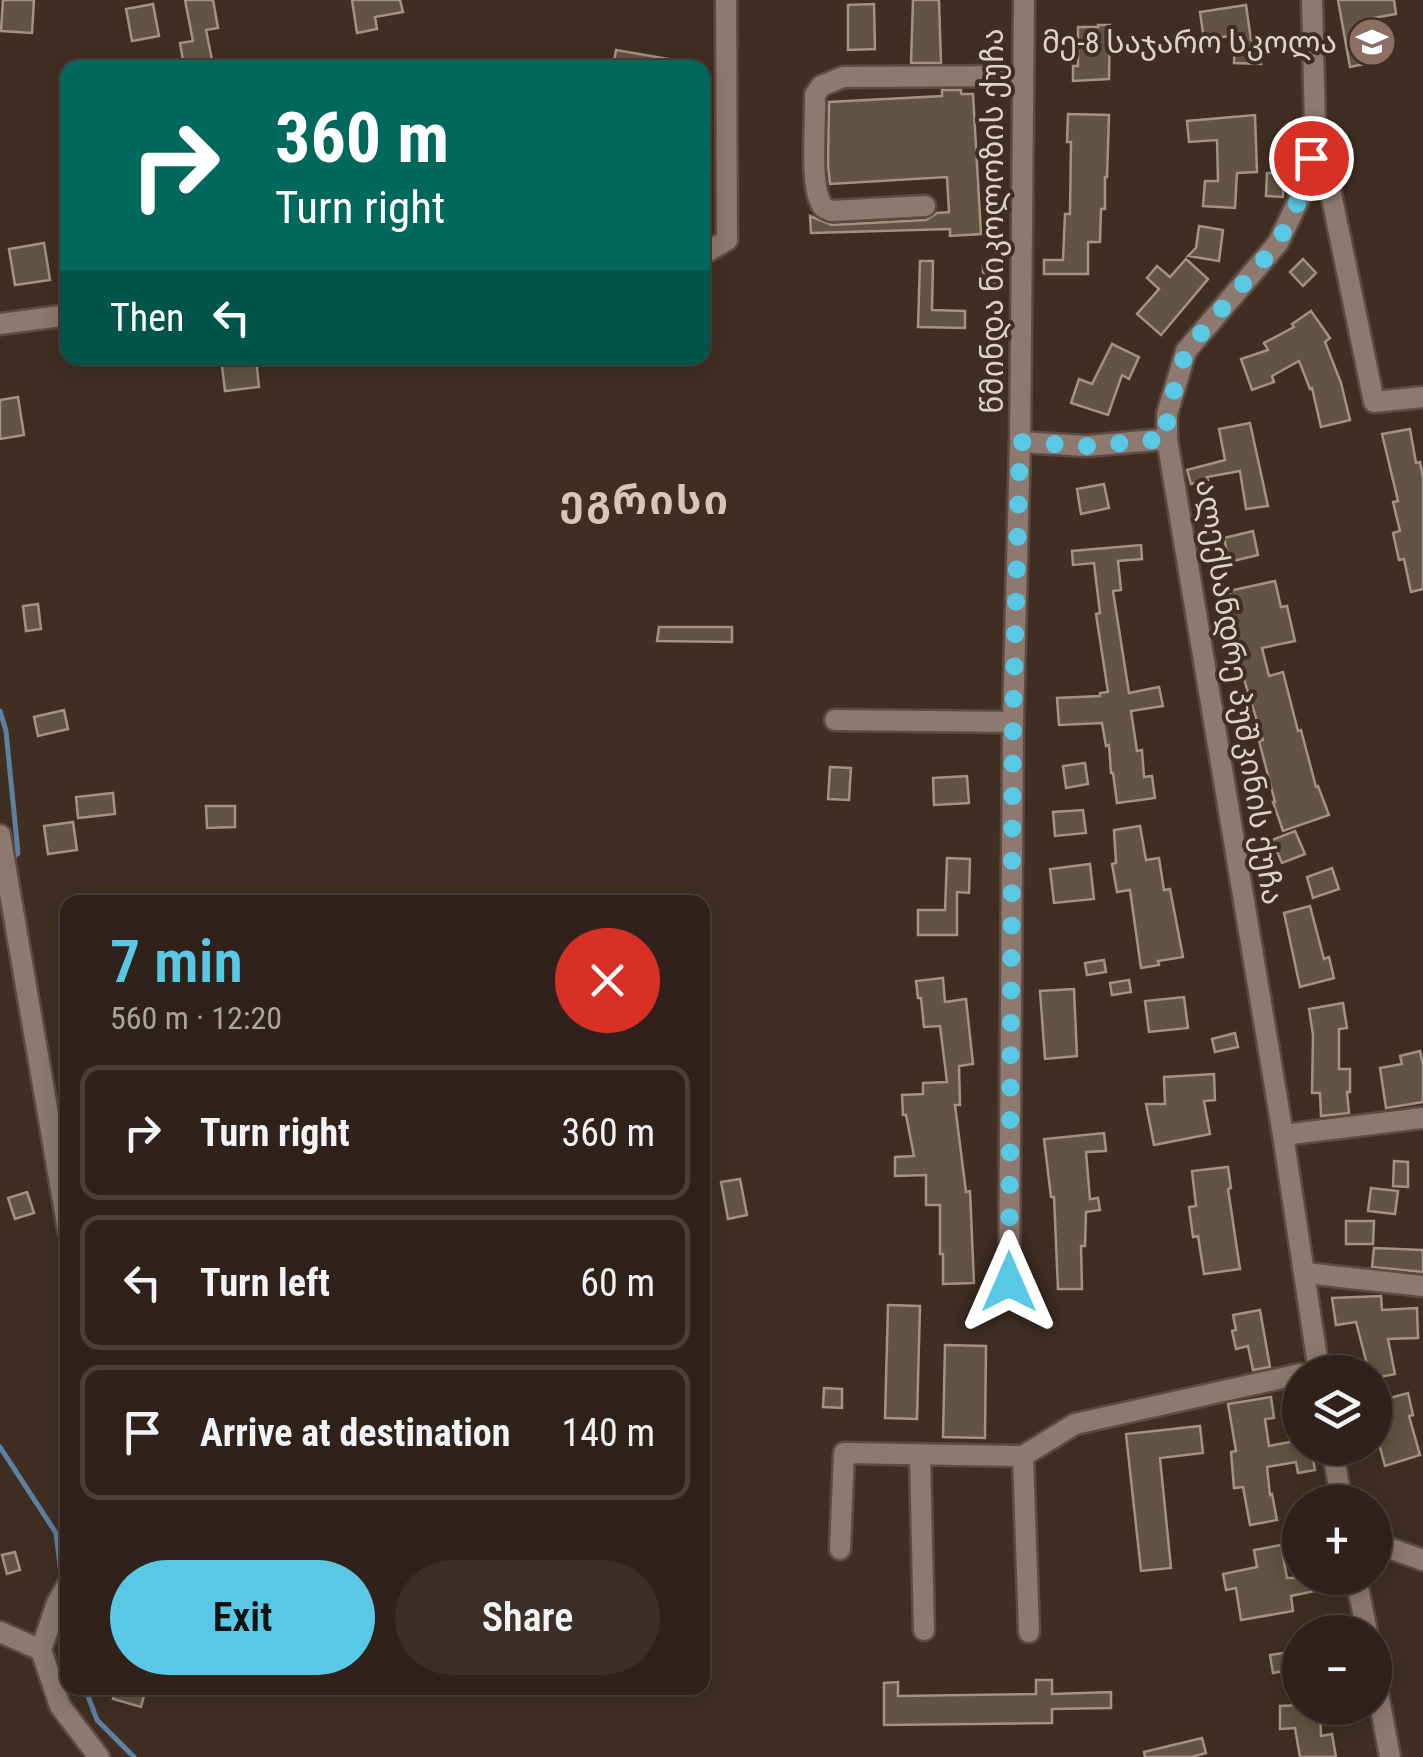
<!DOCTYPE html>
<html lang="en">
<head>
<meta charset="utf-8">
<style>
  :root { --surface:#30221a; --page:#3c2f27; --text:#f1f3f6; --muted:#a8a4a2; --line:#4b3f39; --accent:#59c8e5 }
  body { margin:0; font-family:"Roboto Condensed","Noto Sans Georgian",sans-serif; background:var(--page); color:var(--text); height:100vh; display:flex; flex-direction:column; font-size:38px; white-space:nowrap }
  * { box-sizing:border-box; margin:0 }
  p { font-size:32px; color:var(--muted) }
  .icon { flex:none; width:55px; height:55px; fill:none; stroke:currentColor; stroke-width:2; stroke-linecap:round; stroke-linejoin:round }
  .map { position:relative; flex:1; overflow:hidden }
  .panel { position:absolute; left:60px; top:895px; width:650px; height:800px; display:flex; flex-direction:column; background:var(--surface); border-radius:20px; box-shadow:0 5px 25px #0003,0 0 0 2px var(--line) }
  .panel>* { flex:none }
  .hud { position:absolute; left:60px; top:60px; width:650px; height:305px; border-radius:20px; box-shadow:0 5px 25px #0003,0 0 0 2px var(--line); background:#00695c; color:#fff; overflow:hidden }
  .fabs { position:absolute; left:1282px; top:1355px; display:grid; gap:20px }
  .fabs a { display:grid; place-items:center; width:110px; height:110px; border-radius:50%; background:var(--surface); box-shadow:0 5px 25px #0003,0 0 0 2px var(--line); font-size:50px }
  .pin { position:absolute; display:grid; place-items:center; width:85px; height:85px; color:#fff; margin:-42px; border:5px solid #fff; border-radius:50%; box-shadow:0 2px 10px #0007 }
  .me { position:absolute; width:110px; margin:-55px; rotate:0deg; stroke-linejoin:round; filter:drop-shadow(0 0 8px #0008) }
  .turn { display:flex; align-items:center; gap:35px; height:210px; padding:0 50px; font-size:45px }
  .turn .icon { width:130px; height:130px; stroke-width:2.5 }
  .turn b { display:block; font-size:70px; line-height:85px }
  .then { display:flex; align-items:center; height:95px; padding:0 50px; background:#0003; gap:20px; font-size:38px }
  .round { display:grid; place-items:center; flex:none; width:105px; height:105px; border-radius:52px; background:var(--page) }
  .overview { display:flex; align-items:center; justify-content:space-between; height:170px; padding:0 50px }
  h1 { font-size:60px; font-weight:600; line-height:75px; color:var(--accent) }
  .cta { display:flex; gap:20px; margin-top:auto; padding:20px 50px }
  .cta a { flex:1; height:115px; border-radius:60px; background:var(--accent); color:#111; font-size:40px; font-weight:600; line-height:115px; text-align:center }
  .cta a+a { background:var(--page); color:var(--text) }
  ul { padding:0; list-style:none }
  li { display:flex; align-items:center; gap:30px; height:135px; margin:0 20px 15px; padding:0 30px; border:5px solid var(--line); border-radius:20px }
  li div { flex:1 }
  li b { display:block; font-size:38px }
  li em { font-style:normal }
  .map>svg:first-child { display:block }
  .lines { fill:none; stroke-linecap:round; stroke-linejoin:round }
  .stream { stroke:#5e81a1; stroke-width:5 }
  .building { fill:#625342; stroke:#a39380; stroke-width:2.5 }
  .minor-casing { stroke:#5c4c40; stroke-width:25 }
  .minor { stroke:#8d7970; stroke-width:20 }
  .route { stroke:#59c8e5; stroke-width:18; stroke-dasharray:0 32.4 }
  .labels { text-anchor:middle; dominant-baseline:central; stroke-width:8; stroke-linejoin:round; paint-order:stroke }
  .poi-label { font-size:30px; fill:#ded2ca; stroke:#402e22; text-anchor:end }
  .street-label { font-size:30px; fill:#ded2ca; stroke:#402e22 }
  .district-label { font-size:40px; font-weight:bold; letter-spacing:2.5px; fill:#ddc5b6; stroke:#402e22 }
</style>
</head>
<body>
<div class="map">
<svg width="1423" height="1757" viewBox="0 0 1423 1757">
  <rect width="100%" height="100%" fill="#402e22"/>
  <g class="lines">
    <g class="stream">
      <polyline points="0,711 6,731 18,853 12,859"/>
      <polyline points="0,1447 56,1533 62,1582"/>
      <polyline points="65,1603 68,1622"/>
      <polyline points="85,1688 97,1720 134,1757"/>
    </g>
  </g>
  <g class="building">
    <polygon points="3,0 34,0 32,33 1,31"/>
    <polygon points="185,0 213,0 218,28 206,30 212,60 184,66 180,43 193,41"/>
    <polygon points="352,0 400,0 403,12 375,17 377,29 357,33"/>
    <polygon points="913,0 939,0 941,63 911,63"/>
    <polygon points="1338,0 1394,0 1396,14 1367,19 1374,62 1350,67"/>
    <polygon points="153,4 159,36 132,41 126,9"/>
    <polygon points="874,4 875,49 848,50 848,5"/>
    <polygon points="1246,5 1251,40 1261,40 1261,64 1234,63 1235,35 1204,40 1200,12"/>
    <polygon points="1098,25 1110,25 1109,79 1073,81 1073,66 1078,66 1078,27 1098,27"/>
    <polygon points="616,50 680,61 679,68 613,68"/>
    <polygon points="942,90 961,90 961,94 973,94 981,234 950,236 950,229 811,233 810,216 832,225 926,220 937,213 949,212 947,177 830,184 828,165 829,102 942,96"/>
    <polygon points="1068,114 1109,115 1107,177 1105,177 1105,209 1101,209 1100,242 1088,242 1088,274 1044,274 1044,260 1063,260 1065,214 1070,214 1071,142 1067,142"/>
    <polygon points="1255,115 1257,172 1237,173 1235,208 1203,206 1205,181 1218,181 1217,140 1189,142 1187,121"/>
    <polygon points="1267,173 1284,173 1283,197 1266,196"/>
    <polygon points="1199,226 1223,230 1219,261 1188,256 1196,248"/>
    <polygon points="44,243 50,280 15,285 9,249"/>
    <polygon points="1186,259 1208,279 1161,335 1137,314 1159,289 1147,278 1157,266 1170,277"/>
    <polygon points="1303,259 1316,273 1303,286 1290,272"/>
    <polygon points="920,261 933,261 932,310 965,311 965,328 918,327"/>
    <polygon points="1000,264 1001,284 983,284 983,265"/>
    <polygon points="1311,311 1330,338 1325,342 1341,383 1350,420 1321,427 1312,388 1310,389 1299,361 1272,376 1274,382 1252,390 1241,359 1268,350 1264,343 1294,327 1292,324"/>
    <polygon points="1112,344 1139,357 1129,379 1122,375 1108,415 1071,403 1079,379 1092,384"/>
    <polygon points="221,358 256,358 259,387 225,391"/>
    <polygon points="18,397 24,435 0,439 0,400"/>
    <polygon points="1250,423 1268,506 1246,509 1240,471 1207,477 1208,480 1191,484 1187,470 1225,460 1219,429"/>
    <polygon points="1410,429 1416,463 1420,462 1423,478 1423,589 1411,592 1404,559 1399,560 1393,533 1400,531 1393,502 1398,501 1382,434"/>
    <polygon points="1104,484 1109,508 1081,514 1077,489"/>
    <polygon points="1253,531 1258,555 1229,562 1224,538"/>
    <polygon points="1141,545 1142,559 1118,561 1121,590 1113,591 1129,693 1159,687 1163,706 1131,711 1137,751 1142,750 1144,777 1152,776 1155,798 1117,803 1113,773 1111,773 1109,745 1106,746 1102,723 1059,725 1057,698 1100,696 1100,693 1108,692 1096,614 1100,613 1094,563 1073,565 1072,551"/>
    <polygon points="1275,581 1281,607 1287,606 1295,641 1262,648 1269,676 1283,672 1298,731 1301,730 1316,787 1318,786 1329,815 1283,831 1273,802 1275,802 1259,741 1263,740 1238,660 1242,659 1229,591"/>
    <polygon points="38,604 41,629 26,631 23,606"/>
    <polygon points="659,627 732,627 732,642 657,641"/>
    <polygon points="64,710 68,729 38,736 34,717"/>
    <polygon points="1085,763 1088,784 1066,788 1063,766"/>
    <polygon points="830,767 851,768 849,800 828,799"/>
    <polygon points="967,776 969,803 934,805 933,778"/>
    <polygon points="113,793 115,814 78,818 76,797"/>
    <polygon points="206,806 235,806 235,827 207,828"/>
    <polygon points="1083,810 1086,833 1055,836 1053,812"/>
    <polygon points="73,822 77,850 48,854 44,826"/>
    <polygon points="1140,826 1146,860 1159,858 1164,890 1170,889 1183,957 1158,961 1159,965 1141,968 1130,890 1117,892 1112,864 1116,863 1114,830"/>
    <polygon points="1295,831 1305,854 1282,863 1272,840"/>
    <polygon points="947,858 970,859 969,893 957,892 957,935 918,935 918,910 945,910"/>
    <polygon points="1090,864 1094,899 1054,903 1050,869"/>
    <polygon points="1332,868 1339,889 1313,898 1307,877"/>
    <polygon points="1310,906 1324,959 1329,957 1334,978 1300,987 1284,913"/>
    <polygon points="1104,960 1106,972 1087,975 1085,963"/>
    <polygon points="943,978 945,1002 966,999 973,1064 959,1066 960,1105 955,1105 966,1192 970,1191 974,1283 943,1284 943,1254 940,1254 940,1205 926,1205 926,1175 895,1176 895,1157 914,1156 906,1115 903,1115 902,1095 923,1094 923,1083 947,1082 940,1026 924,1027 921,998 918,998 916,981"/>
    <polygon points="1129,980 1131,992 1112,995 1110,983"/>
    <polygon points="1074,989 1077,1056 1045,1059 1040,991"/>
    <polygon points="1184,997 1188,1028 1149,1032 1145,1001"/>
    <polygon points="1343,1003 1347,1028 1339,1029 1339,1069 1350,1069 1350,1092 1347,1092 1349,1113 1321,1116 1320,1093 1312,1093 1313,1035 1309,1009"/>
    <polygon points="1235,1033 1238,1047 1215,1052 1212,1039"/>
    <polygon points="1420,1051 1423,1065 1423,1102 1386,1108 1380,1068 1402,1064 1400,1056"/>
    <polygon points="1214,1074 1215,1100 1204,1101 1210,1134 1154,1145 1146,1104 1165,1104 1164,1077"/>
    <polygon points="1104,1133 1106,1151 1086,1152 1090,1199 1098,1198 1100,1210 1086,1212 1085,1246 1081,1246 1082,1289 1058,1289 1054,1197 1051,1197 1044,1139"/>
    <polygon points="1394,1161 1408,1162 1408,1187 1393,1186"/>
    <polygon points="1228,1167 1231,1188 1228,1189 1240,1269 1204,1274 1198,1236 1193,1237 1189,1207 1196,1206 1192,1171"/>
    <polygon points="740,1179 747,1215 728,1219 721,1182"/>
    <polygon points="1371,1188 1398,1191 1395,1214 1368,1211"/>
    <polygon points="27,1192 34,1213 15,1219 8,1198"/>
    <polygon points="1346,1221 1374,1221 1373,1244 1346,1244"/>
    <polygon points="1374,1248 1423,1250 1423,1272 1372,1267"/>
    <polygon points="1381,1296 1382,1310 1417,1308 1418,1338 1388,1339 1395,1374 1375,1378 1375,1372 1369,1372 1356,1322 1336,1325 1332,1298"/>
    <polygon points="888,1305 920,1306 917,1419 885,1418"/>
    <polygon points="1260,1310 1270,1367 1253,1370 1248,1346 1236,1349 1232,1331 1236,1330 1233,1315"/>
    <polygon points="945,1345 986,1346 985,1438 943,1437"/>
    <polygon points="824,1388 842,1389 842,1408 823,1407"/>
    <polygon points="1408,1393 1413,1415 1409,1416 1420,1455 1385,1466 1378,1440 1385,1438 1375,1402"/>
    <polygon points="1271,1397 1274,1418 1265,1419 1269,1446 1300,1440 1300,1448 1311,1448 1315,1470 1298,1473 1296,1462 1267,1467 1270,1495 1272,1494 1277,1520 1250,1525 1243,1487 1234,1488 1231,1452 1236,1451 1228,1404"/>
    <polygon points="1200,1426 1203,1453 1160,1458 1171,1568 1141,1571 1126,1434"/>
    <polygon points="1281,1545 1287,1578 1343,1578 1343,1585 1291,1596 1293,1611 1241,1620 1236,1588 1226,1590 1223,1574 1257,1567 1254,1550"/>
    <polygon points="15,1552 20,1570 7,1574 2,1555"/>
    <polygon points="1296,1651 1299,1668 1273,1673 1270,1655"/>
    <polygon points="1036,1680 1052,1680 1052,1694 1111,1692 1111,1708 1052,1709 1052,1723 884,1725 884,1683 898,1682 898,1696 1036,1694"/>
    <polygon points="116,1688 146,1688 141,1707 113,1699"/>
    <polygon points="1300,1705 1300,1708 1320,1708 1321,1736 1332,1734 1336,1757 1300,1757 1295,1728 1280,1729 1280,1706"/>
    <polygon points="1202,1738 1206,1753 1191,1757 1145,1757 1144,1752"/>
  </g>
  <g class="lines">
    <g class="minor-casing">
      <g id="minor">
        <polyline points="1312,0 1315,124 1305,187 1278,243 1186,351 1167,414 1167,439 1283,1135 1319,1372"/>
        <polyline points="1311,158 1329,184 1374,402 1423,397"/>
        <path d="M925,206L831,211C824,208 823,209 820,201C810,181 816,120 815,95L821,86L843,77L1023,76"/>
        <polyline points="702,255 727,240 726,0"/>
        <polyline points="0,324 68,315"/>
        <polyline points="1020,442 1087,446 1167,439"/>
        <polyline points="835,720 1013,722"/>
        <polyline points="0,835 68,1230"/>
        <polyline points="1283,1135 1423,1118"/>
        <polyline points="1305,1273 1423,1286"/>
        <polyline points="1009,1282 1013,722 1020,442 1024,0"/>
        <polyline points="1332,1448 1342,1502"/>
        <polyline points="920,1456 924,1630"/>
        <polyline points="1023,1456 1029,1632"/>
        <polyline points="1375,1543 1423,1560"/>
        <polyline points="840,1549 844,1453 1023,1456 1075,1424 1300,1374"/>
        <polyline points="1356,1578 1367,1632"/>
        <polyline points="0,1632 41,1650 60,1706 99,1757"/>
        <polyline points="41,1650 57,1603 68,1584"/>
        <polyline points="1375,1677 1390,1757"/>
      </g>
    </g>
    <use href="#minor" class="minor"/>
  </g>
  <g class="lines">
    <polyline class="route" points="1009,1282 1013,722 1020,442 1087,446 1167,439 1167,414 1186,351 1278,243 1305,187 1311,158"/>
  </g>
  <defs>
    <g id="school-disc" transform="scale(2.5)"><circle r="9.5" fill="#8d6e63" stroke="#402e22"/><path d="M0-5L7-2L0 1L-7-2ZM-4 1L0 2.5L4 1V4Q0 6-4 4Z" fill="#fff"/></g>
  </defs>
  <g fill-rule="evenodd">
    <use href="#school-disc" x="1372" y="42"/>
  </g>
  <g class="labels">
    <g class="poi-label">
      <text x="1337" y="42">მე-8 საჯარო სკოლა</text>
    </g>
    <g class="street-label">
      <text transform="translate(992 221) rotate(-90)">წმინდა ნიკოლოზის ქუჩა</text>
      <text transform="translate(1240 692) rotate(81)">ალექსანდრე პუშკინის ქუჩა</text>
    </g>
    <g class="district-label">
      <text x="645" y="500">ეგრისი</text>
    </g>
  </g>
</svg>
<div class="fabs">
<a><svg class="icon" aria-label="layers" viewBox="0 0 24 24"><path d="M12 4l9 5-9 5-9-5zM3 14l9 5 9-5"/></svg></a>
<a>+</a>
<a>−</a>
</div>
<div class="pin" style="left:1311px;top:158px;background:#d93025"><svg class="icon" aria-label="arrive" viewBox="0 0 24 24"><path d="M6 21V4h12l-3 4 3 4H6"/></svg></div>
<svg class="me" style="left:1009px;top:1282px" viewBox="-20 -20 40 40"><path d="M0-17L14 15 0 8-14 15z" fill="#59c8e5" stroke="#fff" stroke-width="4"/></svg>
<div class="hud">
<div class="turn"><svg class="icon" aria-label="right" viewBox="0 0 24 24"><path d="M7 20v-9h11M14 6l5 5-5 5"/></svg><div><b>360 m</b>Turn right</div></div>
<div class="then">Then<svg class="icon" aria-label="left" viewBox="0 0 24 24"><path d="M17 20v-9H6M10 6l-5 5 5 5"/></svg></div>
</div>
<section class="panel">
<div class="overview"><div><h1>7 min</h1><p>560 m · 12:20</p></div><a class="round" style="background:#d93025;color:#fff"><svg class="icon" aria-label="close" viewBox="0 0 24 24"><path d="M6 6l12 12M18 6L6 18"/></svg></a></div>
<ul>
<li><svg class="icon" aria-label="right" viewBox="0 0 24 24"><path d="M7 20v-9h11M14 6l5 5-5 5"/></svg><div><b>Turn right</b></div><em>360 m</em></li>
<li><svg class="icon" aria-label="left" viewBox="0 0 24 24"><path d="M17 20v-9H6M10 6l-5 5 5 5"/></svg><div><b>Turn left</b></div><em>60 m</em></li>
<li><svg class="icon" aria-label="arrive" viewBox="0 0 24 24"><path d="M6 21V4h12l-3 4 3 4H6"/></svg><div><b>Arrive at destination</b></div><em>140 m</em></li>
</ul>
<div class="cta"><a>Exit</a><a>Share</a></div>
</section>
</div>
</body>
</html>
